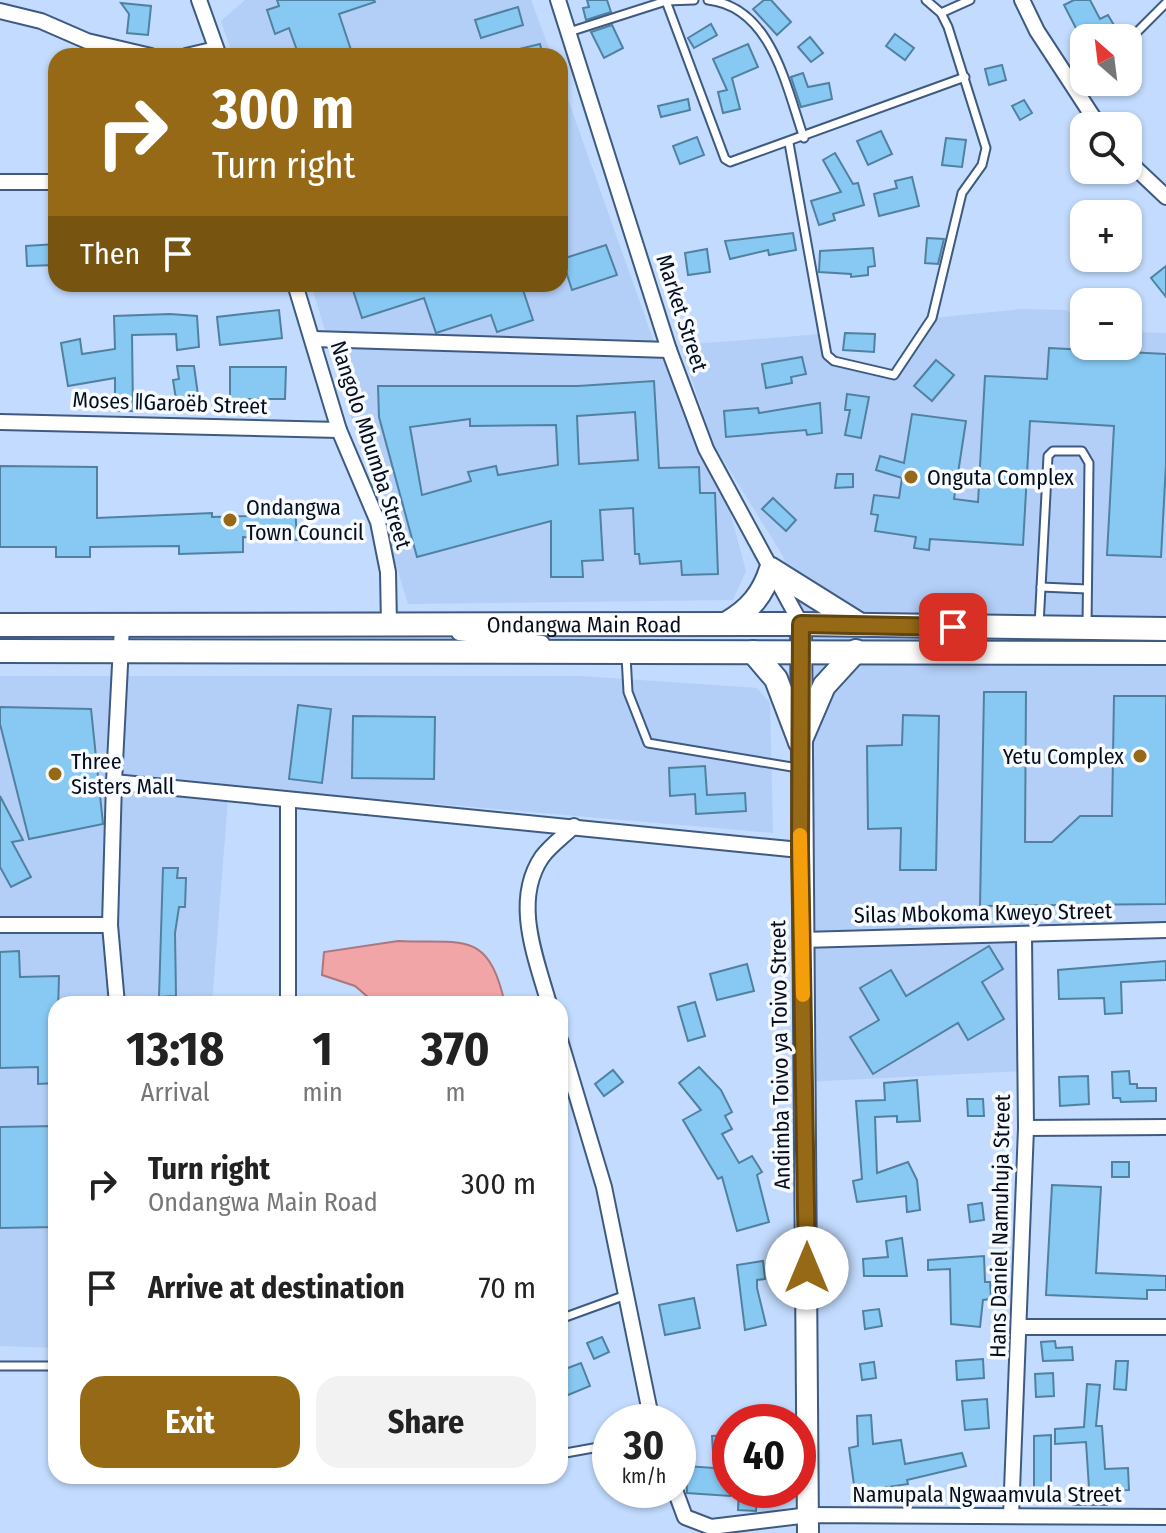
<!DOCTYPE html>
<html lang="en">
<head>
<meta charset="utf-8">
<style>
  :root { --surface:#fff; --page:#f2f2f2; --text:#222; --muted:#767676; --accent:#956915 }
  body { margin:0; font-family:"Fira Sans Condensed",sans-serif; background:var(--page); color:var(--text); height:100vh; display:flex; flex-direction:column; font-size:30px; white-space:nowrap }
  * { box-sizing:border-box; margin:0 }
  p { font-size:26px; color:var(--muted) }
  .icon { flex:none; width:44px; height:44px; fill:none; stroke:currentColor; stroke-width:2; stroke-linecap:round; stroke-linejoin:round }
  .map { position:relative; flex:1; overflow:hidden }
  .panel { position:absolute; left:48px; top:996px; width:520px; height:488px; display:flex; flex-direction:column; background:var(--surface); border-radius:24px; box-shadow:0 2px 6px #0004 }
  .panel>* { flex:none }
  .hud { position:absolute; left:48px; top:48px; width:520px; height:244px; border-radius:24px; box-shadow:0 2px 6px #0004; background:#956915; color:#fff; overflow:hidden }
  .needle { width:52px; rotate:332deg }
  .fabs { position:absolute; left:1070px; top:24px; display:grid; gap:16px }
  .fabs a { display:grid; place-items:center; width:72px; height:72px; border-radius:16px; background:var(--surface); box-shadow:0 2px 6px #0004; font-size:40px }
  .speed { position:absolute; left:592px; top:1404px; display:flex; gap:16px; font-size:40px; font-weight:700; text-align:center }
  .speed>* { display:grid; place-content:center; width:104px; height:104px; border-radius:50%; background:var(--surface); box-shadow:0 2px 6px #0004; line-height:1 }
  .speed small { font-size:20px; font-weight:400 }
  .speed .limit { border:12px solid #d22; background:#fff; color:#111 }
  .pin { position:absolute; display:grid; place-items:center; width:68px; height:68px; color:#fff; margin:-34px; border-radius:16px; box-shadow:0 4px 12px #0006 }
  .me { position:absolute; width:88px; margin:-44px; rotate:0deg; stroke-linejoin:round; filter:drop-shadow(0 0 6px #0008) }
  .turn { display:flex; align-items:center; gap:28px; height:168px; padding:0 32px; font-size:36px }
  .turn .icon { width:104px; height:104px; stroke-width:2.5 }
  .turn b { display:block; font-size:56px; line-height:68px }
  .then { display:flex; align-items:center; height:76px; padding:0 32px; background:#0003; gap:16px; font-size:30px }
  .eta { display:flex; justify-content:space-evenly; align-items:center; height:136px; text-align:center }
  .eta b { font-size:48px; font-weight:700; line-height:56px }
  .button { display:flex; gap:16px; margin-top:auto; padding:16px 32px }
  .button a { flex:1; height:92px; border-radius:24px; background:var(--accent); color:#fff; font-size:32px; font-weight:700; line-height:92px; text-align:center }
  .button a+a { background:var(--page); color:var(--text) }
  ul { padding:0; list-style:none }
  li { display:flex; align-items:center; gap:24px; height:104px; padding:0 32px }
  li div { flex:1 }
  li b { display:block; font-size:30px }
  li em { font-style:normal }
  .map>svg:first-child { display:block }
  .built { fill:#b3cff7 }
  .water { fill:#f1a5a7; stroke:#aa787e; stroke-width:2 }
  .building { fill:#87c9f3; stroke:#5181a0; stroke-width:2; fill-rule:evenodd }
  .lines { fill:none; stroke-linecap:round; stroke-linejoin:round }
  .lane-casing { stroke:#3f5a80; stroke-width:11 }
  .street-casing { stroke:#3f5a80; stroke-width:18 }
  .secondary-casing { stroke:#3f5a80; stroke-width:24 }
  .primary-casing { stroke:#3f5a80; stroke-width:26 }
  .lane { stroke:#fff; stroke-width:7 }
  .street { stroke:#fff; stroke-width:14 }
  .secondary { stroke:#fff; stroke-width:20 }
  .primary { stroke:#fff; stroke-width:22 }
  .route-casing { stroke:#61440e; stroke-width:20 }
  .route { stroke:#956915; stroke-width:14 }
  .slow { stroke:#f59e0b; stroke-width:14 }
  .poi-dot { fill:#956915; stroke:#f7fafe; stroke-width:3 }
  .labels { text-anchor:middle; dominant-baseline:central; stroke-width:7; stroke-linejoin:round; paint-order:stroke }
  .street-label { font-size:22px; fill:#050e1d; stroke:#f7fafe }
  .poi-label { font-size:22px; fill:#050e1d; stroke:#f7fafe; text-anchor:start }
</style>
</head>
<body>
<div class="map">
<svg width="1166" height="1533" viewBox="0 0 1166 1533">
  <rect width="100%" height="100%" fill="#c2dbfe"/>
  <g class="built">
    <polygon points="245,0 531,0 552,56 233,56 221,21"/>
    <polygon points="560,77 653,339 729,508 746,571 733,600 408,604 311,284 560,284"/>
    <polygon points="1022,309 1066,310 1084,319 1084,346 1128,346 1128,332 1166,333 1166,930 1024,936 1025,1071 805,1082 801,624 783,556 714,445 680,345 822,334 830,359 894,375 932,318"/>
    <polygon points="0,676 581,676 757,688 770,703 773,833 229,786 212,1004 56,1004 56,1348 0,1346"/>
  </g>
  <path class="water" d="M398,941C464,944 488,929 505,1004H376L355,986L322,975L324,952Z"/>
  <g class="building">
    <polygon points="277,0 374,0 375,2 339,14 353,56 299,56 289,28 275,34 267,10 279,6"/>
    <polygon points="587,0 607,0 611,12 586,20 583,8 589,7"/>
    <polygon points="764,0 771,0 791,22 777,35 753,9"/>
    <polygon points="1074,0 1090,0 1100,19 1108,15 1118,32 1106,38 1081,38 1064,5"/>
    <polygon points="121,3 151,6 148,35 127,33 129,14"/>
    <polygon points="518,7 523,25 481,38 475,20"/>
    <polygon points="711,24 717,35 694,48 688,38"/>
    <polygon points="612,25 623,48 604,58 591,32"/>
    <polygon points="895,34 914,48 905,60 886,46"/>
    <polygon points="810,37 823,53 811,62 798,47"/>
    <polygon points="540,44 543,56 508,56 507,52"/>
    <polygon points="748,44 758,67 732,78 740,109 723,113 718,92 727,90 713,59"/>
    <polygon points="1002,65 1006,80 989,85 985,69"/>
    <polygon points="803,73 808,87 829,83 832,99 801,107 791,77"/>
    <polygon points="688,99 690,110 661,117 658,106"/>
    <polygon points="1024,100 1032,113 1020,120 1012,106"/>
    <polygon points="881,131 892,154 868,165 857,141"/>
    <polygon points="697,137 704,155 680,164 673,146"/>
    <polygon points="946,138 966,140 962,167 942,165"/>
    <polygon points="835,153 853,184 858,183 864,205 833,214 835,220 819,225 811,201 841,192 823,160"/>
    <polygon points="912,177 919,206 879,216 874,194 897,188 895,181"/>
    <polygon points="793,233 796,250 769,255 768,250 730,259 725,241"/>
    <polygon points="927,238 944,239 938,264 925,263"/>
    <polygon points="56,244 56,265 27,266 26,246"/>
    <polygon points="606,245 617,275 572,290 562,259"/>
    <polygon points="873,248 875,266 868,267 868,275 851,277 851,274 819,272 820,251"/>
    <polygon points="707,249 710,272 688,275 685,253"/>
    <polygon points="1166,266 1166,297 1151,278"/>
    <polygon points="351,284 521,284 533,320 497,332 491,315 436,333 424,298 362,318"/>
    <polygon points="279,310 282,338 220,345 217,317"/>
    <polygon points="170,314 197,316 199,347 177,350 176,334 132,335 133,411 115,411 115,378 68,386 61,343 80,339 82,354 115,349 114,316"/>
    <polygon points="845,333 875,334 874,352 843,350"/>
    <polygon points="1049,348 1166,354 1166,464 1161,557 1107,555 1114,426 1030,421 1023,545 930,539 929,550 914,548 916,537 875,531 878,515 871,514 874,495 899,498 902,478 876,470 880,456 904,463 912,414 966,421 954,499 978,502 985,376 1047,379"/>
    <polygon points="802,357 806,374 791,377 792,383 766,388 762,364"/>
    <polygon points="936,360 954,375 932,401 914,386"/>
    <polygon points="177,366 194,366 200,409 178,412 173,380 179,379"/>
    <polygon points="230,367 286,367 285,399 230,399"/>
    <path d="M654,381L659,468L699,467L700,493H715L718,574L682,575L681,561L640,564L639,554H635L633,508L600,510L603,560L582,561L583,577H551V521L417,557L379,417L378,386H578ZM635,412L638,460L579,464L577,416ZM470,419V426L556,425L558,465L498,475L496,466L468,472L471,481L422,495L410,427Z"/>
    <polygon points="847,394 869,397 861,438 845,435 850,410 845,410"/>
    <polygon points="820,403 822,433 807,435 806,430 726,437 724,411 758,408 759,413"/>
    <polygon points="0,466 97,467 97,518 212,513 212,517 247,516 247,501 295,504 297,540 243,537 243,552 179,554 179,546 90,547 90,557 56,557 56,547 0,547"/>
    <polygon points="837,474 853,474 853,487 835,488"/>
    <polygon points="773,498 796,520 786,531 762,509"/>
    <polygon points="984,692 1026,692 1025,842 1052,842 1080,816 1112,816 1114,696 1166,696 1166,904 980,906"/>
    <polygon points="298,705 331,709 322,783 289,779"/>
    <polygon points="0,707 91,709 103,824 29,839 0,724"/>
    <polygon points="903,715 939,716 936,870 900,870 901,828 868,829 867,746 902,745"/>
    <polygon points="353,716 435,717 434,779 352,778"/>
    <polygon points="705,766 707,795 745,793 746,811 696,814 695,794 670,796 669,768"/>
    <polygon points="0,796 23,840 12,842 31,877 11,887 0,867"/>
    <polygon points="163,868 178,868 177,878 186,878 185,907 179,907 175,933 176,996 159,997"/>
    <polygon points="989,946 1003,969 982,982 1004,1019 968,1040 958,1023 873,1074 850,1037 879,1020 860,988 891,970 906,996"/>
    <polygon points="19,951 20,977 59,976 56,1083 38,1084 38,1067 0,1068 0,952"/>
    <polygon points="1166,961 1166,980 1121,982 1122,1013 1105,1014 1104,998 1059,999 1058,970"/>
    <polygon points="747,964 754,991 717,1000 710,974"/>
    <polygon points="695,1002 705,1036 688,1041 678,1007"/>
    <polygon points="699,1067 721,1090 732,1112 725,1116 732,1129 722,1134 739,1163 752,1156 762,1172 757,1175 769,1222 737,1231 722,1177 718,1179 683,1120 701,1110 679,1083"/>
    <polygon points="613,1070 623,1082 604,1096 595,1084"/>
    <polygon points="1129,1071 1130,1084 1137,1084 1137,1088 1156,1088 1156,1101 1121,1102 1120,1098 1113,1098 1112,1072"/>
    <polygon points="1088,1076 1089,1104 1060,1106 1059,1077"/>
    <polygon points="917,1080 920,1121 897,1122 897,1116 875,1117 877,1173 908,1162 917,1180 920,1210 907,1212 906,1196 857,1202 853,1181 862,1179 856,1101 885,1100 884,1083"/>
    <polygon points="967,1099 983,1099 984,1116 968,1116"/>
    <polygon points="56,1126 56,1227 0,1228 0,1127"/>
    <rect x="1112" y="1162" width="17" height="15"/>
    <polygon points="1052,1185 1101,1187 1096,1273 1166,1276 1166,1290 1147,1290 1147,1299 1046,1295"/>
    <polygon points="982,1203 984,1220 970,1222 968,1205"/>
    <polygon points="902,1238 907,1276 864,1276 863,1259 888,1257 886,1241"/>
    <polygon points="984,1256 985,1282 990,1282 991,1299 983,1300 980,1327 951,1324 950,1269 928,1270 928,1260"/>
    <polygon points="763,1261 765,1279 757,1280 757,1288 766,1325 745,1330 737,1265"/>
    <polygon points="694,1298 700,1328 665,1335 659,1305"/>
    <polygon points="879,1309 882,1326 865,1329 863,1311"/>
    <polygon points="602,1337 609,1352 594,1359 587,1343"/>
    <polygon points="1055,1341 1056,1348 1072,1347 1073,1360 1043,1361 1041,1342"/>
    <polygon points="983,1359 984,1378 957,1380 956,1361"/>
    <polygon points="1116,1361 1128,1361 1126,1390 1114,1389"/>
    <polygon points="874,1362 876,1378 862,1380 860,1364"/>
    <polygon points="581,1363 590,1386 563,1397 560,1371"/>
    <polygon points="1053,1373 1054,1396 1036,1397 1035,1374"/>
    <polygon points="1087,1384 1100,1385 1096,1426 1102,1426 1105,1469 1128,1468 1129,1490 1106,1491 1107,1505 1073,1505 1072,1489 1089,1488 1086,1442 1055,1444 1055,1429 1084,1427"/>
    <polygon points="987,1399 989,1428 965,1430 962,1401"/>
    <polygon points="871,1415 873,1444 901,1440 905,1464 962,1453 966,1466 907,1480 908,1484 855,1492 849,1448 858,1446 857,1416"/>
    <polygon points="730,1435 730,1496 687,1493 686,1466 714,1468 712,1436"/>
    <polygon points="1051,1435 1051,1488 1034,1489 1034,1436"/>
    <polygon points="739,1490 757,1490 756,1511 738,1510"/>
  </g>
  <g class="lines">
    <g class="lane-casing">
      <g id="lane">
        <path d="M708,0C772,7 786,87 804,138"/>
        <polyline points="666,1 694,0"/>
        <polyline points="941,13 970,0"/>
        <polyline points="569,32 666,1 725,159 730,162 965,77"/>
        <polyline points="1128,41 1166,3"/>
        <polyline points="1069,79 1084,69"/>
        <polyline points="789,143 827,355 834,361 894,375 932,318 962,193 982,165 986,148 948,27 941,13 926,0"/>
        <polyline points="1041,587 1087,589"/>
        <polyline points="1039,625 1048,456 1053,451 1082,451 1089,463 1087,626"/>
        <polyline points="626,656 628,692 648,743 798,768"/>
        <polyline points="560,1319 626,1295"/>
        <polyline points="0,1366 56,1366"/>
        <polyline points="560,1454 610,1445"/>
        <polyline points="329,1476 431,1476"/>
      </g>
    </g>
    <g class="street-casing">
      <g id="street">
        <polyline points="199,0 219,56"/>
        <polyline points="558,0 669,350 706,449 801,624"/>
        <polyline points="1022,0 1037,31 1099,126"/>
        <polyline points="0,11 41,21 87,41 151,56"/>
        <polyline points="186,56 216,49"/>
        <polyline points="1128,161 1166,197"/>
        <polyline points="0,182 56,182"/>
        <polyline points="295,284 339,430 378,522 388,572 389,625 395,626"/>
        <polyline points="313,339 669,350"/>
        <polyline points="0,422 339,430"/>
        <polyline points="122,626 114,782 800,850"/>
        <polyline points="459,633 542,643"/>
        <polyline points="0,925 110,925 117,1004"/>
        <polyline points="110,925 114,782"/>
        <polyline points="802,940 1166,930"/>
        <polyline points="288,1004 288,801"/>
        <path d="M549,1004C536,958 512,901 542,857C551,845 564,836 574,826"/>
        <polyline points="560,1040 604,1187 652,1422"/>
        <polyline points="1026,1128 1166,1127"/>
        <polyline points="1021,1327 1166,1327"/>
        <polyline points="675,1490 685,1517 711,1527 809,1515 1166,1517"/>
        <polyline points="1011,1516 1026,1128 1024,936"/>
      </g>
    </g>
    <g class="secondary-casing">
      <polyline id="secondary" points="801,624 808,1533"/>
    </g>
    <g class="primary-casing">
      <g id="primary">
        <path d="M727,623C750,610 763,594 771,569L859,624"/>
        <path id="s1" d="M0,625L801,624L1166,629"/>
        <polyline points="0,651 1166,653"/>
        <polyline points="753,652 776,679 800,742"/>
        <polyline points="800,742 824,686 856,651"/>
      </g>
    </g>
    <use href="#lane" class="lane"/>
    <use href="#street" class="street"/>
    <use href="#secondary" class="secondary"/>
    <use href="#primary" class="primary"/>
  </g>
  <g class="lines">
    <g class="route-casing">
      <polyline id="route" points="807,1268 800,850 801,624 953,627"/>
    </g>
    <use href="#route" class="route"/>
    <polyline class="slow" points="800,835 803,995"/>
  </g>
  <g class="poi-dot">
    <circle cx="911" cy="477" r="8"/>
    <circle cx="230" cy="520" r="8"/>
    <circle cx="1140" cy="756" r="8"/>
    <circle cx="55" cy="774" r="8"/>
  </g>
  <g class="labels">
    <g class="street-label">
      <text transform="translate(682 313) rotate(72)">Market Street</text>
      <text transform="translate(170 403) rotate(2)">Moses ǁGaroëb Street</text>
      <text transform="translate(371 445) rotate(72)">Nangolo Mbumba Street</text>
      <text stroke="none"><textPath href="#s1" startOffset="584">Ondangwa Main Road</textPath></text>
      <text transform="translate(983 913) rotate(-1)">Silas Mbokoma Kweyo Street</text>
      <text transform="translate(780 1055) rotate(-91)">Andimba Toivo ya Toivo Street</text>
      <text transform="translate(1000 1226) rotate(-89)">Hans Daniel Namuhuja Street</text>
      <text x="987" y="1494">Namupala Ngwaamvula Street</text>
    </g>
    <g class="poi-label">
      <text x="927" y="477">Onguta Complex</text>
      <text x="246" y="507">Ondangwa<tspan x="246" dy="25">Town Council</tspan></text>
      <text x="1124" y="756" text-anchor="end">Yetu Complex</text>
      <text x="71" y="761">Three<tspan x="71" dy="25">Sisters Mall</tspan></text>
    </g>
  </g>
</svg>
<div class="fabs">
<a><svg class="needle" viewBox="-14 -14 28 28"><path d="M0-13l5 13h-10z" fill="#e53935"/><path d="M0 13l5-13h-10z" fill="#767676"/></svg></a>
<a><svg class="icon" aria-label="search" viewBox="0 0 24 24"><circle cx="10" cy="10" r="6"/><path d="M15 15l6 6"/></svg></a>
<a>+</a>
<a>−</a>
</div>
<div class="speed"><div>30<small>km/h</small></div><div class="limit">40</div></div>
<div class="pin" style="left:953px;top:627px;background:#d93025"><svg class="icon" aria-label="arrive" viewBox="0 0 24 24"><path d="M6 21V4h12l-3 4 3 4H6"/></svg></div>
<svg class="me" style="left:807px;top:1268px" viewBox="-20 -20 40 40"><circle r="19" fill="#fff"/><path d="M0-13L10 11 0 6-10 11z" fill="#956915"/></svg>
<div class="hud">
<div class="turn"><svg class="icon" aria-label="right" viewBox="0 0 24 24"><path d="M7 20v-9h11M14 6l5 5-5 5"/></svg><div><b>300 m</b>Turn right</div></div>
<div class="then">Then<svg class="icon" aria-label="arrive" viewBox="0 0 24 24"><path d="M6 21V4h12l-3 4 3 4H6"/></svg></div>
</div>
<section class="panel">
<div class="eta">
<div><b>13:18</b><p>Arrival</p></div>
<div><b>1</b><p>min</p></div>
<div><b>370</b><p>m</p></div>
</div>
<ul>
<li><svg class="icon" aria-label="right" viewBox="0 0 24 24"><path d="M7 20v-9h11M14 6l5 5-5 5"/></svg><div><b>Turn right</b><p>Ondangwa Main Road</p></div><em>300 m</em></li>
<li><svg class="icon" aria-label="arrive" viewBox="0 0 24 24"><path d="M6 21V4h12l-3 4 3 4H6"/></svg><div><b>Arrive at destination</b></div><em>70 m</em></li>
</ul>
<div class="button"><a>Exit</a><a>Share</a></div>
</section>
</div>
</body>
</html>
